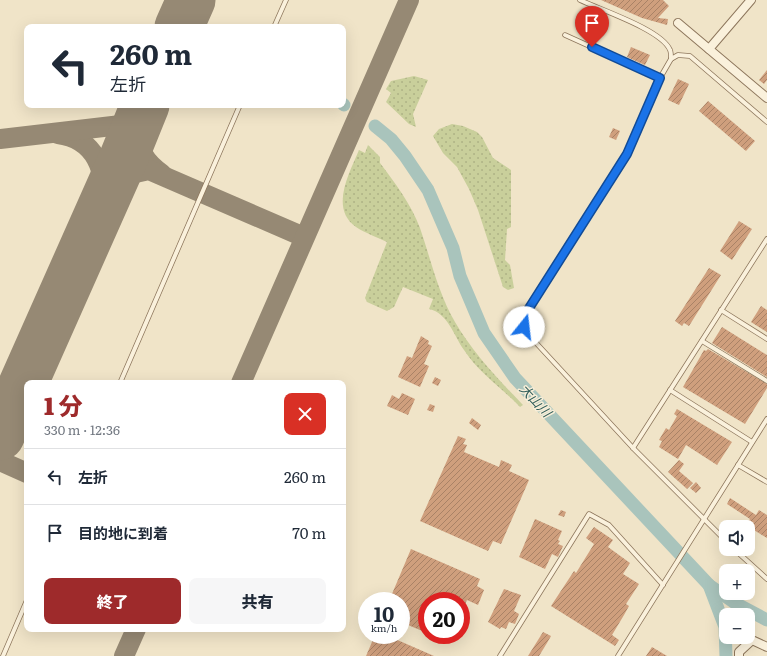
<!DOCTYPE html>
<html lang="ja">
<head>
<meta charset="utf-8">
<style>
  :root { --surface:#fff; --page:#f6f6f7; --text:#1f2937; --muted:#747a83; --line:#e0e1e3; --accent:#9e2a2b }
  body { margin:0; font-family:Literata,"Noto Sans JP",serif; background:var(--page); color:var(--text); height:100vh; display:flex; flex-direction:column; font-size:15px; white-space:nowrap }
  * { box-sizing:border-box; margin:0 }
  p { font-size:13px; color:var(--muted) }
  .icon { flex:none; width:22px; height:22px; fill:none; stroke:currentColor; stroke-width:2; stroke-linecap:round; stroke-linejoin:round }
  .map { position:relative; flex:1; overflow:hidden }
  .sheet { position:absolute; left:24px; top:380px; width:322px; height:252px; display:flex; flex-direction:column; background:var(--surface); border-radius:8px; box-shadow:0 4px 16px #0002 }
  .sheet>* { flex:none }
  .top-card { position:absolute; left:24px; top:24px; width:322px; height:84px; border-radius:8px; box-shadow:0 4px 16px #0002; background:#fff; color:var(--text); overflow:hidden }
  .fabs { position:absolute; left:719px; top:520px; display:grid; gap:8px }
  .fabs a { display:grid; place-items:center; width:36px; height:36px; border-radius:8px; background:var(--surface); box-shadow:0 4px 16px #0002; font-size:20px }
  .speed { position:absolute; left:358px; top:592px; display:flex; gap:8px; font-size:20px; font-weight:700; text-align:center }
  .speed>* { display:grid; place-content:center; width:52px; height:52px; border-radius:50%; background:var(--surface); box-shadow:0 4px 16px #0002; line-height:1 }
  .speed small { font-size:10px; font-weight:400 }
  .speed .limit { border:6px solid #d22; background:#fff; color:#111 }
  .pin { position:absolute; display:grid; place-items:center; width:34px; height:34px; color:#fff; margin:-41px -17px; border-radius:50% 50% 50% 0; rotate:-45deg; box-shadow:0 0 4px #0007 }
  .pin .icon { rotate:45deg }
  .me { position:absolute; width:44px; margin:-22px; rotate:16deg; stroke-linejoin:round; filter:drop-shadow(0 0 3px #0008) }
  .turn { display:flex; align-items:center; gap:14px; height:84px; padding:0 20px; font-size:18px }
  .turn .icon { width:52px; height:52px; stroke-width:2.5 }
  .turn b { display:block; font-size:28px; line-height:34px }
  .round { display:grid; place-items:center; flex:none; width:42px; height:42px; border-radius:8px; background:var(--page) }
  .head { display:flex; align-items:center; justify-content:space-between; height:68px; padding:0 20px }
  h1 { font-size:24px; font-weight:800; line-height:30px; color:var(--accent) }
  .button { display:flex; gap:8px; margin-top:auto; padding:8px 20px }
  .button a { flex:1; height:46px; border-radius:8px; background:var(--accent); color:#fff; font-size:16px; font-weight:800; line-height:46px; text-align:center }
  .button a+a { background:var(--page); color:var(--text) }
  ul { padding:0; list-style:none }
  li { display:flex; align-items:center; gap:12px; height:56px; padding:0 20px; border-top:1px solid var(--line) }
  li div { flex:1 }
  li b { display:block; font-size:15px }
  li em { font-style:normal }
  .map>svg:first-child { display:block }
  .grass { fill:url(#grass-dots) }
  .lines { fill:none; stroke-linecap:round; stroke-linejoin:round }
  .river { stroke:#a9c4bc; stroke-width:13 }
  .taxiway { stroke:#968974; stroke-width:20 }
  .runway { stroke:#968974; stroke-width:49 }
  .building { fill:url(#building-hatch) }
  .service-casing { stroke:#8d765c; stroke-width:5.5 }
  .minor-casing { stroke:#8d765c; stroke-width:10 }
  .service { stroke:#faf1dc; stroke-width:4 }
  .minor { stroke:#faf1dc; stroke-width:8 }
  .route-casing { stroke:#114b97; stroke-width:10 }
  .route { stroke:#1a73e8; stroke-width:7 }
  .labels { text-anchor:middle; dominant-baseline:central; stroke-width:3; stroke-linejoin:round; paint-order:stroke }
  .water-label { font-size:13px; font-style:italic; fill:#2f5d5a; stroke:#f7eed8 }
</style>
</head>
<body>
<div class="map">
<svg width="767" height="656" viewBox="0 0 767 656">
  <defs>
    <pattern id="grass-dots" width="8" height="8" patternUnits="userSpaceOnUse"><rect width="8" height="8" fill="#c9cf9b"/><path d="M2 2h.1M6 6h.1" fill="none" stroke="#aeb285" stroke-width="1.8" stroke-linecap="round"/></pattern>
    <pattern id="building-hatch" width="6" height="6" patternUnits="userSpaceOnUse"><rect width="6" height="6" fill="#cf9f7d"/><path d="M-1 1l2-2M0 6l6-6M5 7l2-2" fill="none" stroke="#a98266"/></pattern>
  </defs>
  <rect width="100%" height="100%" fill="#f0e4c8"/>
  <g class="grass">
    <polygon points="414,76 428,80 413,114 416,127 409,124 386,102 391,93 386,89 391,81"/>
    <polygon points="452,124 463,126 477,132 482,137 493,158 511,170 511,227 507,229 505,260 510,265 514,288 508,290 503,287 478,210 469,189 457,167 443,153 433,136 439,129"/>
    <path d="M368,145L380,157V163C395,183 411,204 420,228C431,260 438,293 455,322C473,353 498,379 523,405L520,407C502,388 478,372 464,350C454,336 448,313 429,309L433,299L403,287L394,307L387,311L367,302L365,298L387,242C377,237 365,233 356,227C329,208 350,172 359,150L365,153Z"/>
  </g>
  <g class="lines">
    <g class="river">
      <polyline points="343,104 344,105"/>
      <polyline points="375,126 391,139 405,156 428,190 453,248 460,276 484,333 515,378 709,585 735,603 767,620"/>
      <polyline points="709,585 725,627 726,656"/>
    </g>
    <g class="taxiway">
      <path d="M135,129C140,151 143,160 162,174"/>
      <path d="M58,134C96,139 107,171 103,205"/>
      <polyline points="0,139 138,123"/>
      <polyline points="110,189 131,174 149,170 304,237"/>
      <polyline points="241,383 409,0"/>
      <polyline points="0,461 27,473"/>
      <polyline points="124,656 136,629"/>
    </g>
    <g class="runway">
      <polyline points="179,27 191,0"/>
      <polyline points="0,436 124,157 145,105"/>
    </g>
  </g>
  <g class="building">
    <polygon points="601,0 663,0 669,6 658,18 668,19 667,25 642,18"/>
    <polygon points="631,47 650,55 645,65 627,57"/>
    <polygon points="767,70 767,80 764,84 759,80"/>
    <polygon points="678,79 689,84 679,105 668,100"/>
    <polygon points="708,101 755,141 746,151 699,111"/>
    <polygon points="613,128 620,131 616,140 609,137"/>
    <polygon points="739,221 752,229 732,260 720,251"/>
    <polygon points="709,268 721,275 689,326 684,323 682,326 675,321"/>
    <polygon points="761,306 767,310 767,332 751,322"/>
    <polygon points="722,327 767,355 767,377 712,343"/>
    <polygon points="421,336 429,341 428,344 432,346 424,364 429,366 420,387 398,377 407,356 412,358"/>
    <polygon points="708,349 767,384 767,388 745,424 683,387 704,350 706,351"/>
    <polygon points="435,377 441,380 438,386 432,383"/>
    <polygon points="402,393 415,399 408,415 387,406 392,395 399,399"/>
    <polygon points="430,404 435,406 433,412 427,410"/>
    <polygon points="677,409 732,442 717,465 686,445 678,459 659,447 662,441 659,440 666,428 669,430 677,416 674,414"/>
    <polygon points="472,418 481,425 478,430 469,423"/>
    <polygon points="458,436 466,439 463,444 467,445 464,452 499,467 501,460 512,465 509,471 529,480 501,544 493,541 488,551 420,521"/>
    <polygon points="679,460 684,464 679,471 693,483 687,489 668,472"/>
    <polygon points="696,482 701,488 696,493 690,488"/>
    <polygon points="730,498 756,515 759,510 767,515 767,538 749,527 751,524 748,522 750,519 727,504"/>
    <polygon points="561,510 566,512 564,517 558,515"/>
    <polygon points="535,519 562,531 558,540 560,541 558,544 563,546 558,557 552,554 545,569 519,557"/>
    <polygon points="594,527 613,540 608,547 630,563 623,574 639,584 626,604 629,606 624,615 612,635 619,640 615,646 551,606 574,571 576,573 594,544 586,538"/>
    <polygon points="411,549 480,579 477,586 484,590 478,605 467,600 461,613 461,601 427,601 427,633 401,622 401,601 389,601"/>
    <polygon points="504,589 521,595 514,611 519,614 515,624 509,622 506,629 501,627 500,629 488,622"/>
    <polygon points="543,632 551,636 547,643 539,656 528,656"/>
    <polygon points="375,635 386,635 434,656 366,656"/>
    <polygon points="431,635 452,635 448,643"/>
    <polygon points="652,647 667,656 646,656"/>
  </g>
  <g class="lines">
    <g class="service-casing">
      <g id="service">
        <path d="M580,0C601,10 662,30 670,50C671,52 671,56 671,59"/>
        <polyline points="274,27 286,0"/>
        <polyline points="565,35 660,78"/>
        <polyline points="721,310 767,339"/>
        <polyline points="702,341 767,381"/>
        <polyline points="120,383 240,105"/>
        <polyline points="670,390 752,442"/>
        <polyline points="633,448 767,239"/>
        <polyline points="738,465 767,482"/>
        <polyline points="726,541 633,448 526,332 523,323 526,313 627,154 660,78 671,59 678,55 690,56 767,122"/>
        <polyline points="734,549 767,579"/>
        <polyline points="3,656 27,600"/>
        <polyline points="500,656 589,514 609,525 663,585"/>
        <polyline points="618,656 767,419"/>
      </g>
    </g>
    <g class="minor-casing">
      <g id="minor">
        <polyline points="678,23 767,98"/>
        <polyline points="709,49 751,0"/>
        <polyline points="739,656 739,652 752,640 767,647"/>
      </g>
    </g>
    <use href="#service" class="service"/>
    <use href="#minor" class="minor"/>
  </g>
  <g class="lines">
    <g class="route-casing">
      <polyline id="route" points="524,327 523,323 526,313 627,154 660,78 592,47"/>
    </g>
    <use href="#route" class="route"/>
  </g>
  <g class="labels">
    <g class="water-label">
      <text transform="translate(536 400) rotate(47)">大山川</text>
    </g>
  </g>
</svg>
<div class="fabs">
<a><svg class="icon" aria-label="sound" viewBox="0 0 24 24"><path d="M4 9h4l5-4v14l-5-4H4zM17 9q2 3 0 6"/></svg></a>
<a>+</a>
<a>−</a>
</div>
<div class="speed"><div>10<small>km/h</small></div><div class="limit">20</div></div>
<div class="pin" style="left:592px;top:47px;background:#d93025"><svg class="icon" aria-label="arrive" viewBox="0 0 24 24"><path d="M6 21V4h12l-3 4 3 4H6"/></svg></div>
<svg class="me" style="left:524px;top:327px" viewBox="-20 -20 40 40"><circle r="19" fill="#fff"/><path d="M0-13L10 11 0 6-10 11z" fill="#1a73e8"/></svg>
<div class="top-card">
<div class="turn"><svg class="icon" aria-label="left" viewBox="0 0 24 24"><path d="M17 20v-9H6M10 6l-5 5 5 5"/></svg><div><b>260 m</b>左折</div></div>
</div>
<section class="sheet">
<div class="head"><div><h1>1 分</h1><p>330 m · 12:36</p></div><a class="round" style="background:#d93025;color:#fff"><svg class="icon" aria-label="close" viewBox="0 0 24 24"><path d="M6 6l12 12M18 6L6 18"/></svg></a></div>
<ul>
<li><svg class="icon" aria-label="left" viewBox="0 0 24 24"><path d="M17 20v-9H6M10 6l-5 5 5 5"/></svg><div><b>左折</b></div><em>260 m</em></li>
<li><svg class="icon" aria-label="arrive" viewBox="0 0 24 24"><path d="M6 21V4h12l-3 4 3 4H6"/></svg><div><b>目的地に到着</b></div><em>70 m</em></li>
</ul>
<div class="button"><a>終了</a><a>共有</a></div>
</section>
</div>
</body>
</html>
